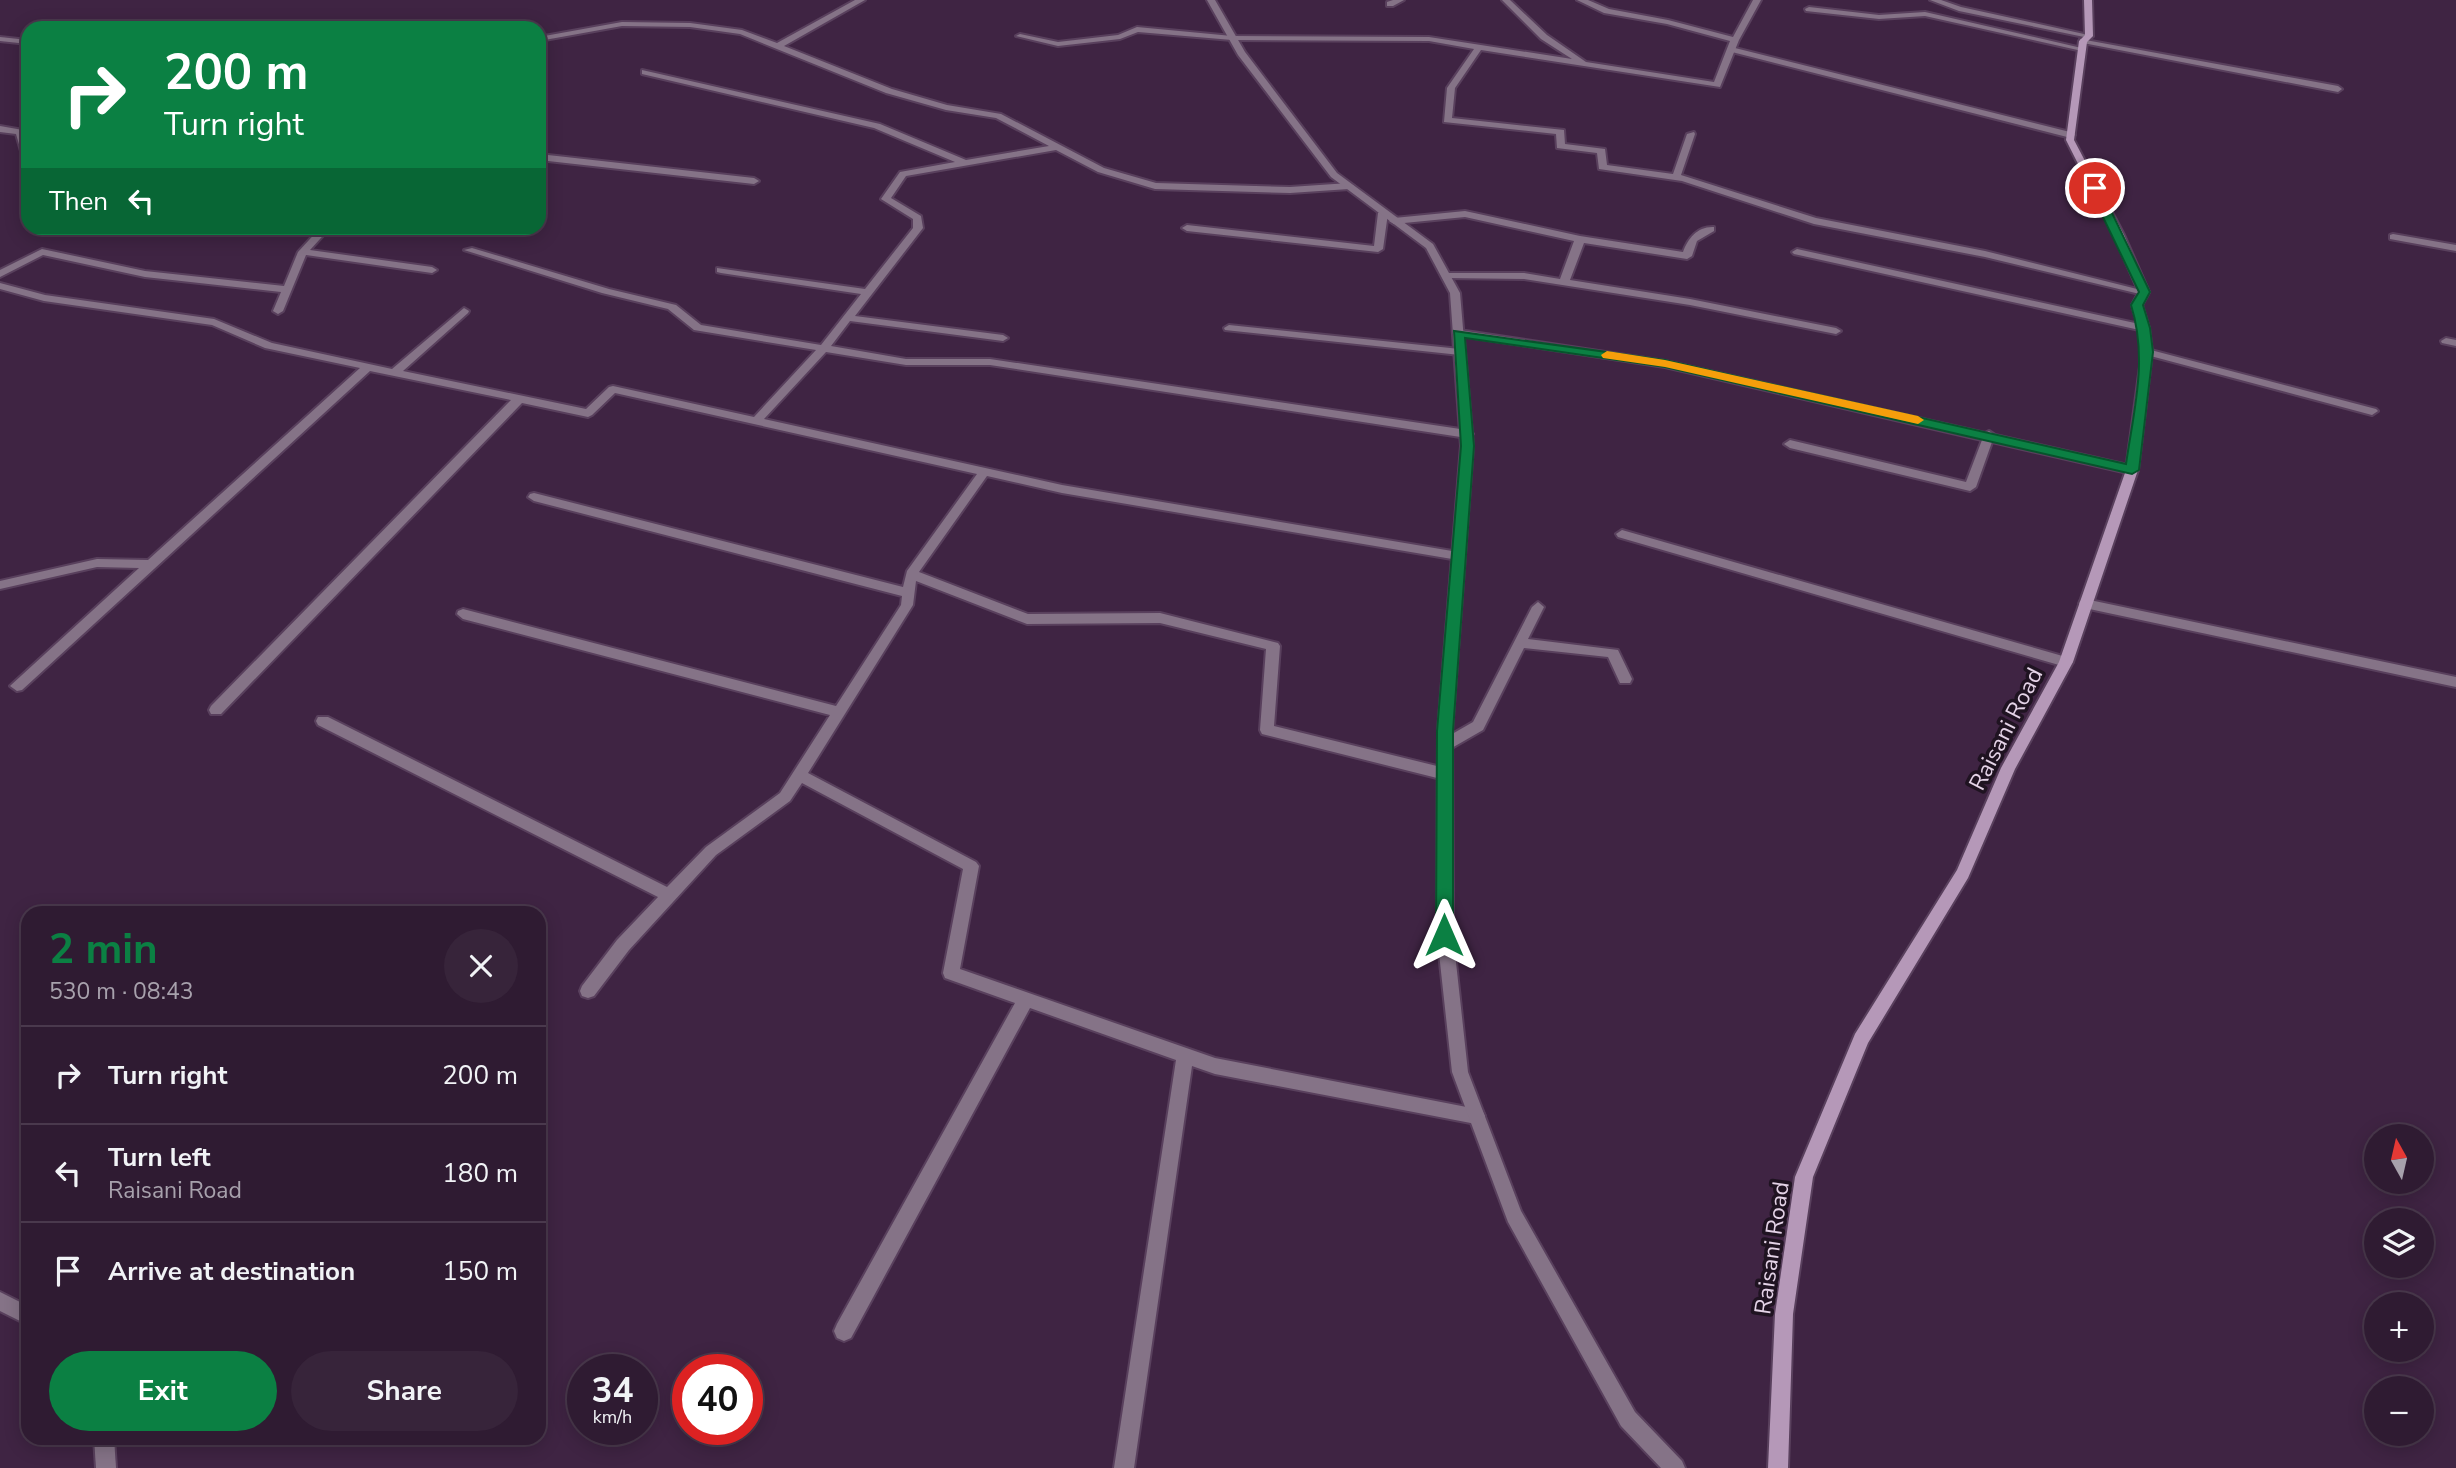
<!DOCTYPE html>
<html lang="en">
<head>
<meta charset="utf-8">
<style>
  :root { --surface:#2f1b32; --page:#37243a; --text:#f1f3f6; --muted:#a7a1ac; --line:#4a394d; --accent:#0b8043 }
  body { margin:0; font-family:"Nunito Sans",sans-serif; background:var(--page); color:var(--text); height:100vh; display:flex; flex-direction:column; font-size:26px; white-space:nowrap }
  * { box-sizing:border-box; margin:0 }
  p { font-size:23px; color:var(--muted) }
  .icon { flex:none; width:38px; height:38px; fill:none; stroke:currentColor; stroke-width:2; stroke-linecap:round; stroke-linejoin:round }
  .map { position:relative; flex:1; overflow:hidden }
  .sheet { position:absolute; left:21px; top:906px; width:525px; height:539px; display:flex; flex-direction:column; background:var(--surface); border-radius:21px; box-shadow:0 4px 18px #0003,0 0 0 2px var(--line) }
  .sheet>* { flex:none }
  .guide { position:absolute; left:21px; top:21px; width:525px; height:214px; border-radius:21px; box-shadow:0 4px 18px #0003,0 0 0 2px var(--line); background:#0b8043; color:#fff; overflow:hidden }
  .needle { width:46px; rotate:352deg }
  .fabs { position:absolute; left:2364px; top:1124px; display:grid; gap:14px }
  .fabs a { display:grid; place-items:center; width:70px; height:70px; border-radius:50%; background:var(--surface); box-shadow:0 4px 18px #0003,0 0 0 2px var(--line); font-size:35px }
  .speed { position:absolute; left:567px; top:1354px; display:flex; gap:14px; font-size:35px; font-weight:700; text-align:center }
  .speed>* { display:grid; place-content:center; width:91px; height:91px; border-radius:50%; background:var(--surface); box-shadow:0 4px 18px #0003,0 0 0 2px var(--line); line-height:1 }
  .speed small { font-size:18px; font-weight:400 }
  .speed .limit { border:10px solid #d22; background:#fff; color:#111 }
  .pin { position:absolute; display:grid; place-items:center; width:60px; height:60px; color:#fff; margin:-30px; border:4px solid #fff; border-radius:50%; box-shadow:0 2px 7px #0007 }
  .me { position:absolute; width:77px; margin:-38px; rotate:0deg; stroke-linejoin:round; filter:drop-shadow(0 0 5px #0008) }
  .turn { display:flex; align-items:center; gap:24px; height:147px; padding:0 28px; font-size:32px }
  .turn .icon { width:91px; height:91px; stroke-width:2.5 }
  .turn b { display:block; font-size:49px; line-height:60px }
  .then { display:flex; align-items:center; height:66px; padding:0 28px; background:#0003; gap:14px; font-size:26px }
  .round { display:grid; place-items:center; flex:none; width:74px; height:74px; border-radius:37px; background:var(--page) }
  .head { display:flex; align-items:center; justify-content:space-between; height:119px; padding:0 28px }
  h1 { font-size:42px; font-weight:700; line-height:52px; color:var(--accent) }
  .button { display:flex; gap:14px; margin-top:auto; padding:14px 28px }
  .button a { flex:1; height:80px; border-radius:42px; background:var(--accent); color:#fff; font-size:28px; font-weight:700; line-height:80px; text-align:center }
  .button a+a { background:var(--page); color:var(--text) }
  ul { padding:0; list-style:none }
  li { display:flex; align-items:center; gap:21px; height:98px; padding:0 28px; border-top:2px solid var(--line) }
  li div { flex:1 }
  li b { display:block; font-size:26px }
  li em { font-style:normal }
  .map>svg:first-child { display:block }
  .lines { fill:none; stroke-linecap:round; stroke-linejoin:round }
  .service-casing { stroke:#59405d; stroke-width:4 }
  .minor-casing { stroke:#59405d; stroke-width:4 }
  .tertiary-casing { stroke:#59405d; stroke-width:4 }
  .secondary-casing { stroke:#59405d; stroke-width:4 }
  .service { fill:#857387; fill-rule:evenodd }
  .minor { fill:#857387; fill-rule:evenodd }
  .tertiary { fill:#857387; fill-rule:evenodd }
  .secondary { fill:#b598b8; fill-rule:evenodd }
  .route { fill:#0b8043; stroke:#07532c; stroke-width:2 }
  .slow { fill:#f59e0b }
  .labels { text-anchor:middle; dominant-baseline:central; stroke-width:7; stroke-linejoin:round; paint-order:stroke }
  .street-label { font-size:23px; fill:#e4d3e7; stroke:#1f1321 }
</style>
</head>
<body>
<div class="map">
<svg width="2456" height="1468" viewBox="0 0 2456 1468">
  <rect width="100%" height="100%" fill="#3f2443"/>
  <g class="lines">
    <g class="service-casing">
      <g id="service">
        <polygon points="855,0 865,0 784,46 892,89 947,105 1001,114 1104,168 1156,183 1290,187 1349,183 1354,186 1349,189 1290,193 1155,189 1098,172 1056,150 906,176 891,198 921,216 923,228 855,316 1003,335 1008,338 1003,341 850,321 831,346 906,359 990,359 1467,430 1473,434 1467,438 990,365 906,365 826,352 764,419 1062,485 1458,552 1464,556 1458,560 1062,493 987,476 919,572 1028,614 1160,613 1278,643 1280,646 1274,726 1445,768 1450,770 1452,774 1450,778 1445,780 1262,734 1260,730 1266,649 1160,623 1027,624 916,581 913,605 808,773 976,862 979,866 960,969 1215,1058 1482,1110 1485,1116 1482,1122 1476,1124 1215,1074 1192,1066 1134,1468 1114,1468 1176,1060 1030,1008 851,1338 844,1341 837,1338 834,1331 837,1324 1015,1003 945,978 943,973 963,869 802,783 790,801 716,855 629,950 594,996 588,998 582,996 580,991 582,986 617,940 658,897 318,725 316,721 318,717 328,717 667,887 706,847 780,793 830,715 463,619 457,614 458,611 463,609 836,706 901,605 902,596 534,501 528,497 530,494 534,493 903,587 907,571 977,474 615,393 592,415 588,417 522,403 221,714 211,714 209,710 211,706 511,400 370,371 22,690 17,691 10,686 139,568 97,567 0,589 0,581 97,559 148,560 360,368 265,348 212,325 44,301 0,289 0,283 45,295 214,319 272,343 392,369 464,308 469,311 468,313 403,371 586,409 609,387 613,386 754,417 816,350 694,330 668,309 602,293 464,250 472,248 609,289 676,305 701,325 821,345 861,294 721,273 717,272 717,268 865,289 913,228 913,219 881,199 900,172 955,162 874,128 642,74 642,70 880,124 966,160 1049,146 996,118 946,110 886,93 740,34 690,27 622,26 539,41 539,37 622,22 690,23 742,30 777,43"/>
        <polygon points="1393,0 1404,0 1393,6 1387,6 1387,2"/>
        <polygon points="1502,0 1510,0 1547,35 1586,62 1714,82 1730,41 1667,24 1604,13 1577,0 1588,0 1609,9 1668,20 1733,37 1753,0 1761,0 1739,40 1720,87 1481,50 1455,88 1452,118 1564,130 1565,144 1605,149 1607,165 1673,174 1687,134 1694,132 1695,134 1681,175 1816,218 1985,251 2149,292 2144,295 1985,257 1814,224 1682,181 1599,169 1597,153 1557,148 1556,134 1444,122 1447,88 1474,49 1429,41 1232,40 1138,32 1120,39 1058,46 1016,36 1020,34 1058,42 1118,35 1137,27 1232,36 1429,37 1572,59 1541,39"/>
        <polygon points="1930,0 1941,0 1961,7 2093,36 2089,38 1959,11"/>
        <polygon points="1809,7 1879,15 1925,12 2086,49 2082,51 1925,16 1879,19 1806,11 1805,9"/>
        <polygon points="0,37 28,40 28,44 0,41"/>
        <polygon points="0,126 23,130 28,143 28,161 23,158 16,134 0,132"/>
        <polygon points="539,154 754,178 759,181 754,184 539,160"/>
        <polygon points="1383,210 1388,213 1383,249 1378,252 1187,231 1182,228 1187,225 1374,246 1378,213"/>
        <path d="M1465,211L1580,236L1683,252C1688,238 1698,226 1714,227V231L1697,241L1692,256L1687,259L1584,243L1570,280L1690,299L1836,328L1841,331L1836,334L1690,305L1524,279L1446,278L1441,275L1442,273H1524L1560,279L1574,241L1465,217L1394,224L1389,221L1394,218Z"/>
        <polygon points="320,228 330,228 310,250 432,267 437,270 432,273 306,255 283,311 278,314 273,311 281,292 145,277 43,255 0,277 0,270 42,249 145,271 284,286 298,252"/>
        <polygon points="1797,249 2144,325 2149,328 2144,331 1794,254 1792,252"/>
        <polygon points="1229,325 1460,349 1465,352 1460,355 1225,330 1224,328"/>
        <polygon points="1459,330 1665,361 1985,433 1989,431 1995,435 2132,466 2138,470 2132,474 1992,442 1976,487 1970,491 1790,448 1784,444 1790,440 1966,482 1982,440 1665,367 1455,335 1455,331"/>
        <polygon points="1622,530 2066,657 2073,662 2066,667 1618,537 1616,534"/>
        <polygon points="1538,602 1544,607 1528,639 1618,650 1632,679 1630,683 1620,683 1608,657 1524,648 1483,730 1450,749 1440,749 1438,745 1440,741 1473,722 1532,607"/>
        <polygon points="0,1292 28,1306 28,1325 0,1311"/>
        <polygon points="94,1438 114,1438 116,1468 96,1468"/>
      </g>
    </g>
    <g class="minor-casing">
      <g id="minor">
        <polygon points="2080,39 2338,86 2342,89 2338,92 2083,43 2080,43"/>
        <polygon points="1731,47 2074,133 2075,135 2071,138 1728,51 1728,47"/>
        <polygon points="2393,234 2456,245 2456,251 2390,239 2390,235"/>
        <polygon points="2446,338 2456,340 2456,346 2442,343 2441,341"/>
        <polygon points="2147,349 2376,409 2378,411 2372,415 2143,354 2142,352"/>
        <polygon points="2085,599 2456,677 2456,687 2080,607 2079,604 2080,601"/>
      </g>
    </g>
    <g class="tertiary-casing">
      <polygon id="tertiary" points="1207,0 1215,0 1245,52 1337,173 1433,244 1460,293 1473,446 1452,731 1453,935 1468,1072 1521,1211 1635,1412 1682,1461 1685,1468 1661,1468 1621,1426 1508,1222 1452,1072 1437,935 1438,731 1461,446 1450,293 1426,248 1331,177 1238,55"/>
    </g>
    <g class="secondary-casing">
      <polygon id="secondary" points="2084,0 2092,0 2093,36 2087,42 2074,140 2124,235 2149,292 2142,305 2149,328 2152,352 2138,470 2073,662 2015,769 1968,878 1868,1043 1813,1177 1793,1314 1788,1468 1768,1468 1775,1314 1795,1177 1855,1034 1957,870 2001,768 2059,662 2126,470 2142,352 2139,328 2132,305 2139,292 2114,235 2066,140 2079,41 2085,35"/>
    </g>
    <use href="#service" class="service"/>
    <use href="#minor" class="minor"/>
    <use href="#tertiary" class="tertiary"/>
    <use href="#secondary" class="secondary"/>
  </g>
  <path class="route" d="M2091,185L2100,188L2150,292L2143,305L2150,328L2153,352L2139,470L2132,474L1665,367L1465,338L1474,446L1453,731V935L1451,940L1444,942L1438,940L1436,935L1437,731L1461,446L1454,331L1665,360L2126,464C2134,409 2148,359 2131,305L2139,292L2089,188Z"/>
  <polygon class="slow" points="1607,351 1665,360 1918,416 1924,420 1918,424 1665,367 1603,358 1601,355"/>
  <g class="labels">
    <g class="street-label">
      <text transform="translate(2006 729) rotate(-63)">Raisani Road</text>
      <text transform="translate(1772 1248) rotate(-82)">Raisani Road</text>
    </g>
  </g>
</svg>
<div class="fabs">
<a><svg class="needle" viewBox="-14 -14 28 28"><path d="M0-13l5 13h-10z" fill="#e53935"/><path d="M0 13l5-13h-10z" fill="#a7a1ac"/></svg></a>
<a><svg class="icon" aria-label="layers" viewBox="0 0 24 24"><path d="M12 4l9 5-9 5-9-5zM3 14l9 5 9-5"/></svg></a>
<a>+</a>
<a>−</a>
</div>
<div class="speed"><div>34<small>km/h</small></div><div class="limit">40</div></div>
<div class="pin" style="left:2095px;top:188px;background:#d93025"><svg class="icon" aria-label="arrive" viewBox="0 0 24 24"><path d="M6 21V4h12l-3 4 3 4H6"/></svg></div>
<svg class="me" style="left:1444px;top:935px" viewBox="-20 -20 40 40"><path d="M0-17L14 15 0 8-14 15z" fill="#0b8043" stroke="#fff" stroke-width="4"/></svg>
<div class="guide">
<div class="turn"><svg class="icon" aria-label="right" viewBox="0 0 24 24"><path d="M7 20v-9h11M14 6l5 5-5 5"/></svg><div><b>200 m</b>Turn right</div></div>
<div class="then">Then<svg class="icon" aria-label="left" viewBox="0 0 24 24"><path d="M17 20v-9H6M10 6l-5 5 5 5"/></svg></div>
</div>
<section class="sheet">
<div class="head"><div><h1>2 min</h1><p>530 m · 08:43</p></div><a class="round"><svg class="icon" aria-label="close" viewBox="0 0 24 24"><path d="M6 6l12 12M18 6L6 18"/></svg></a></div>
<ul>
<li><svg class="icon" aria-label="right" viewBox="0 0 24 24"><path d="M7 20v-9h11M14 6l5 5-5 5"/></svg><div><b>Turn right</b></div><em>200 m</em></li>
<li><svg class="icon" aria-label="left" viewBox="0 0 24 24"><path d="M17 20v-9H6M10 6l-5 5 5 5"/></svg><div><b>Turn left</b><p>Raisani Road</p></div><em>180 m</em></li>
<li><svg class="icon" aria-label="arrive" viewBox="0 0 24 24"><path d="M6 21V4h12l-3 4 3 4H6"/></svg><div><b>Arrive at destination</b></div><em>150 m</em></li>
</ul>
<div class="button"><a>Exit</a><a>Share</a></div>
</section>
</div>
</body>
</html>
